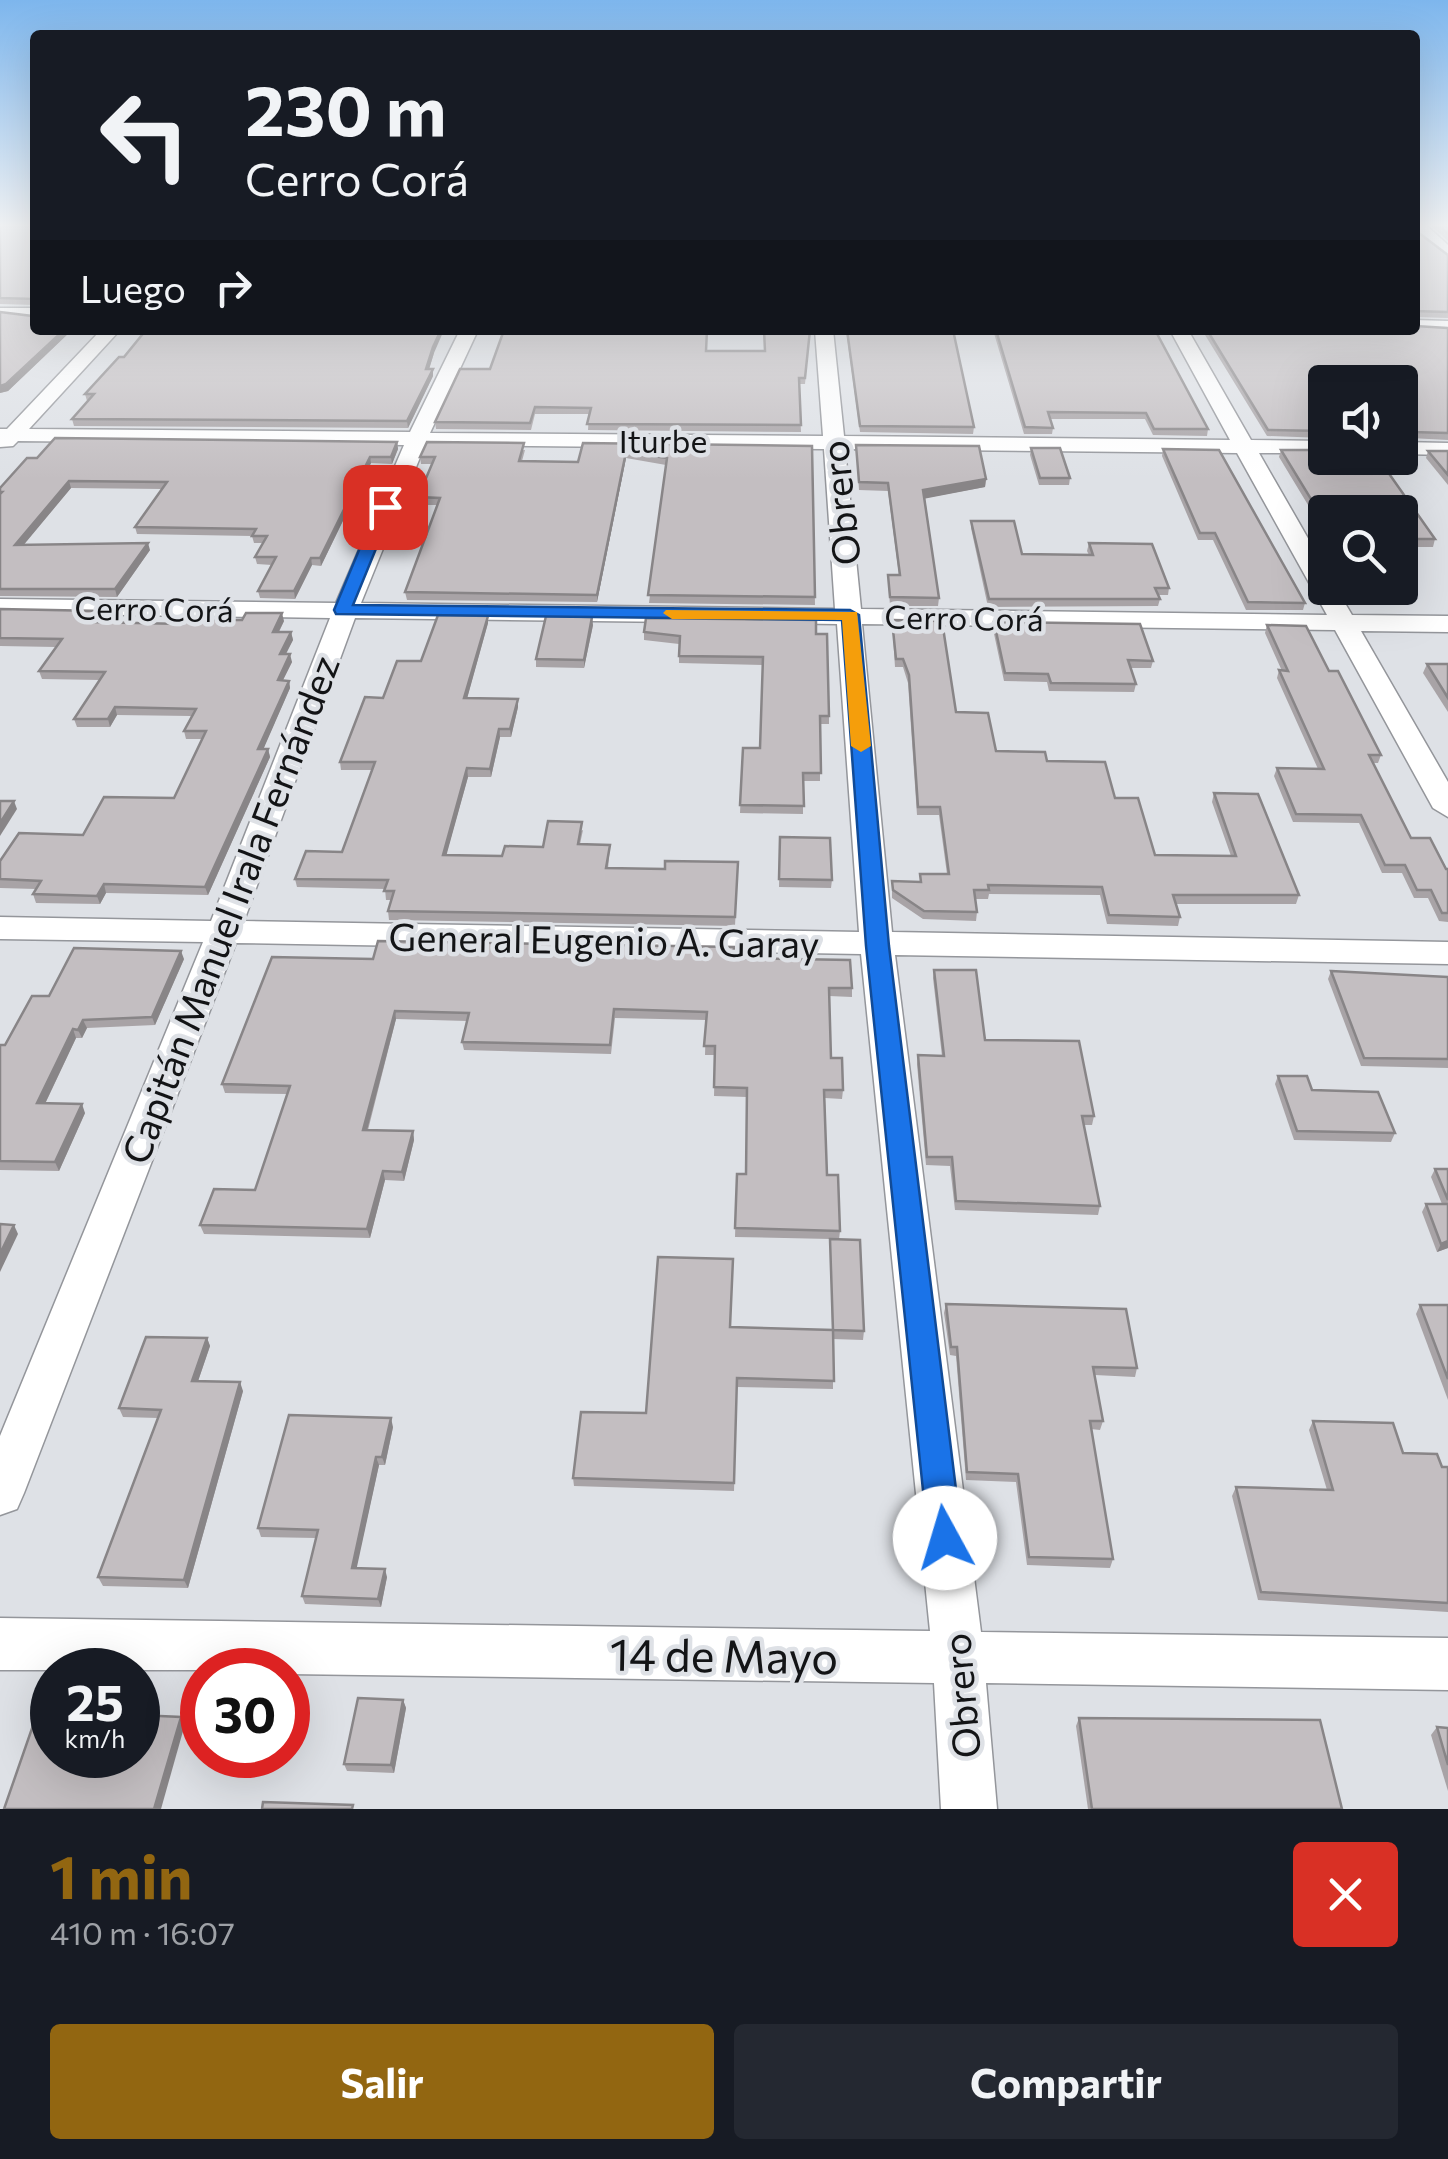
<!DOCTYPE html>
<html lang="es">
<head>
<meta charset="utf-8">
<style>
  :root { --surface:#171b24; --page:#242831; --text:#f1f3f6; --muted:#9ea1a6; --accent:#926611 }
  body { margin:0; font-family:Commissioner,sans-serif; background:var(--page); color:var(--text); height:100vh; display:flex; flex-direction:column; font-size:38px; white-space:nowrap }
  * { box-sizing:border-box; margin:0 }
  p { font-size:32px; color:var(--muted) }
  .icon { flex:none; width:55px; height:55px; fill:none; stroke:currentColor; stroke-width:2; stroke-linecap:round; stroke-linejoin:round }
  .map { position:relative; height:1809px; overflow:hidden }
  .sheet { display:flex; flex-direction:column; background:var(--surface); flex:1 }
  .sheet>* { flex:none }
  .top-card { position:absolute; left:30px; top:30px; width:1390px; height:305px; border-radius:10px; box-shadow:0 10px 40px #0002; background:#171b24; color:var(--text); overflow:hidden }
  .controls { position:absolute; left:1308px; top:365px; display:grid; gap:20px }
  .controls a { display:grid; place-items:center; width:110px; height:110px; border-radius:10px; background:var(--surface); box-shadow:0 10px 40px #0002; font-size:50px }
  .speed { position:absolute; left:30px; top:1648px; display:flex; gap:20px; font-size:50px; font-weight:700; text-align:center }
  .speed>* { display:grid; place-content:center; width:130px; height:130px; border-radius:50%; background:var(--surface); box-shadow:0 10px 40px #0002; line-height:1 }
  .speed small { font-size:25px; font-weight:400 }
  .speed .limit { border:15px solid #d22; background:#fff; color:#111 }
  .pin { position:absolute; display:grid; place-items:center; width:85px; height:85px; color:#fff; margin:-42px; border-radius:20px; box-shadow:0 5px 15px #0006 }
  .me { position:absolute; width:110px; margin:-55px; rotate:354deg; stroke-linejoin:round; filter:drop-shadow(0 0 8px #0008) }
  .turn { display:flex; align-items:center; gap:35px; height:210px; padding:0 50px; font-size:45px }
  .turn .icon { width:130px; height:130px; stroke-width:2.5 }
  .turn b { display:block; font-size:70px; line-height:85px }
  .then { display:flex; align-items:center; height:95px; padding:0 50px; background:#0003; gap:20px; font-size:38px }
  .round { display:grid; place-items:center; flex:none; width:105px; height:105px; border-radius:10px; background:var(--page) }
  .overview { display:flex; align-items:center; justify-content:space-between; height:170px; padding:0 50px }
  h1 { font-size:60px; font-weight:700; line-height:75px; color:var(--accent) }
  .primary-button { display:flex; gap:20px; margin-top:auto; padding:20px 50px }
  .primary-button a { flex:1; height:115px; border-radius:10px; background:var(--accent); color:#fff; font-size:40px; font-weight:700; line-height:115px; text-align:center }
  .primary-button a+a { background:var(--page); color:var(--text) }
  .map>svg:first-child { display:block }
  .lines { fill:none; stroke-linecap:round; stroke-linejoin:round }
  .street-casing { stroke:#94969b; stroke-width:3 }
  .street { fill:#fff; fill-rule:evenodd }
  .wall { fill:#a8a3a6 }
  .shaded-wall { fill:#888587 }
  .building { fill:#c3bec1; stroke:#888587; stroke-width:2.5 }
  .route { fill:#1a73e8; stroke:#114b97; stroke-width:2.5 }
  .slow { fill:#f59e0b }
  .labels { text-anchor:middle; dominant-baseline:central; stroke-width:9; stroke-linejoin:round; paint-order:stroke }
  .far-street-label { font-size:32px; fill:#131416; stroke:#dee1e6 }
  .street-label { font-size:38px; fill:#131416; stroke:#dee1e6 }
  .near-street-label { font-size:45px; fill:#131416; stroke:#dee1e6 }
</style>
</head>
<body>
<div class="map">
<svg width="1448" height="1809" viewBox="0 0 1448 1809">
  <rect width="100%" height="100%" fill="#dee1e6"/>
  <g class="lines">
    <g class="street-casing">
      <g id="street">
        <polygon points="1415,226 1427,226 1448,245 1448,259 1415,232"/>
        <rect x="0" y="308" width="35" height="10"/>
        <polygon points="1415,320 1448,321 1448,331 1413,330"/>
        <path d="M101,330H120L29,429L410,432L460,330H478L430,433L823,436L815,330H833L844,436L1230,440L1170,330H1188L1251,440L1325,441V453H1259L1325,568V588H1336L1352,615L1448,616V632L1361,631L1448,782V817L1433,808L1335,630L862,624L892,932L1448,942V964L895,955L981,1632L1448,1638V1690L986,1683L997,1809H941L934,1683L288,1674V1670H0V1618L930,1631L861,954L236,943L24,1493L17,1509L0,1515V1436L203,942L0,939V917L211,921L330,618L0,613V599L336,603L404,445L18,441L13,446L0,447V429H7ZM425,445L824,449L835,609L361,603ZM845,449L1237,453L1327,615L861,609ZM355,618L837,624L859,932L244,921Z"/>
        <polygon points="1400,442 1448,443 1448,455 1400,454"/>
      </g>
    </g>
    <use href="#street" class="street"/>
  </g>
  <g class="wall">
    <polygon points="0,226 35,226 35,330 72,330 8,391 0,393 0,312 33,316 35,305 0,304"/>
    <polygon points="1432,226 1448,226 1448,241"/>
    <polygon points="1415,230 1448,255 1448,318 1415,317"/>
    <polygon points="1448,328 1448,440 1410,438 1400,427 1400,382 1325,382 1325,438 1267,436 1202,330 1415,330"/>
    <polygon points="810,330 805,384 799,384 801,432 588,430 589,414 535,414 531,430 436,429 435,422 490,369 706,351 764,351"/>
    <polygon points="846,330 953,330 974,427 973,434 860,432"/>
    <polygon points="993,330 1155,330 1208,429 1207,436 1153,435 1145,419 1050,419 1053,428 1052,434 1024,434"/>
    <polygon points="434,353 429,369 433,376 408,428 74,426 72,419 88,401 87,401 85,394 124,357"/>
    <polygon points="397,442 398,449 392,464 371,463 321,566 312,565 295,599 260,598 258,591 272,565 257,564 255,557 263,543 254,543 252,536 137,534 135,527 162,489 71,488 23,545 150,550 117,597 0,596 0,488"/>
    <polygon points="583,443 812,446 815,605 649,603 666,465 626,458 597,602 407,600 405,592 438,505 419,505 418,497 432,464 421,464 420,457 525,450 522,461 578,462"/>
    <polygon points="856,445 986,479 985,487 925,498 939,598 938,606 890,606 888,575 899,575 888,491 859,490"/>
    <polygon points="1031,448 1070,478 1069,485 1039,485 1030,455"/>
    <polygon points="1163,449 1305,603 1303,610 1246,610 1213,540 1198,540 1162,456"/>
    <polygon points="1281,450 1325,450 1325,458 1378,458 1435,539 1433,547 1413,547 1411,555 1401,554 1411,569 1408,576 1400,576 1400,512 1325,512 1325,533 1279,457"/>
    <polygon points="1428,451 1448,451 1448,485 1426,458"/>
    <polygon points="971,521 1022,554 1089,555 1087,551 1089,543 1169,588 1168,595 1158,595 1160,599 1158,606 988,607 971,528"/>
    <polygon points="0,609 103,618 100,622 183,624 284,621 279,632 291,632 293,640 285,654 292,662 283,680 289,681 290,688 263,749 268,749 270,757 208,895 106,893 100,904 36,903 33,894 36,889 0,888 0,861 83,835 174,798 202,739 186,739 184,731 191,716 117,715 110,727 77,727 74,719 100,680 42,679 39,671 56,647 0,646"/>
    <polygon points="488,616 488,623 467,698 518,699 518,707 511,737 500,737 491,777 468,777 446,855 502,856 543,847 583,830 580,844 610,845 608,869 665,869 738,862 735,926 389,920 388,911 391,900 386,900 385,889 297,887 295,879 342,852 372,770 341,770 340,762 421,661"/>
    <polygon points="892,620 956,712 996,751 1047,761 1115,798 1155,855 1231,856 1212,802 1214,793 1299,895 1296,904 1176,904 1180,917 1178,926 1107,924 1100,895 989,894 988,899 975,899 977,912 976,921 923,919 892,898 892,881 920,882 920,874 947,874 939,815 917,815 908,683 903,667 895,667"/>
    <polygon points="994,622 1153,661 1151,668 1130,668 1136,684 1134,692 1049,691 1047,682 1004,681 993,629"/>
    <polygon points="593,625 584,668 536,667 536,659"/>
    <polygon points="1267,625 1329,671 1381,755 1378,763 1373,763 1411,838 1446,869 1448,869 1448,922 1439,921 1428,898 1414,898 1402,873 1382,873 1359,823 1293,822 1274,776 1277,768 1318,769 1277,678 1279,670 1282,671 1265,633"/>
    <polygon points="644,632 816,634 829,716 829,724 820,724 820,781 803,781 803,814 740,813 743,748 760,748 763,665 679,663 679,644 644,640"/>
    <polygon points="1427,664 1448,664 1448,712 1423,673"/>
    <polygon points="780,837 832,880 831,888 779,887"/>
    <polygon points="734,958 852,988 852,997 829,996 831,1058 843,1090 842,1099 825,1098 827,1175 840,1231 839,1239 864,1331 863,1340 833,1339 833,1389 737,1387 734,1491 574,1486 573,1478 646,1413 730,1327 832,1330 830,1239 735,1237 737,1174 746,1174 747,1097 714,1096 715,1055 705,1055 706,1020 615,1018 611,1054 464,1050 462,1042 467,1021 396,1019 368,1130 413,1131 414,1140 404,1181 385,1180 370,1238 204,1234 200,1225 255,1190 287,1094 225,1093 222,1084 373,959"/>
    <polygon points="184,959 155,1025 87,1028 82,1038 76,1038 45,1104 85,1113 59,1171 0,1170 0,1045 5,1045 49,996"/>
    <polygon points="934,970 985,1040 1094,1116 1092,1125 1084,1125 1100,1206 1098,1215 955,1210 950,1166 926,1165 917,1064 918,1055 942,1056 933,978"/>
    <polygon points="1331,971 1448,977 1448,1068 1361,1066 1328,979"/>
    <polygon points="1278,1076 1312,1090 1395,1133 1391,1142 1294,1140 1275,1084"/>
    <polygon points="1435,1169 1448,1169 1448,1248 1437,1252 1422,1212 1426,1204 1442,1204 1431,1177"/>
    <polygon points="946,1304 1137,1368 1135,1377 1095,1375 1103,1421 1100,1430 1091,1429 1113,1559 1110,1568 1027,1565 1016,1482 966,1480 956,1356 950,1355 944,1313"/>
    <polygon points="1420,1305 1448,1305 1448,1400 1416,1314"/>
    <polygon points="207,1338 210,1346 198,1381 243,1391 188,1588 103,1586 98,1577 158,1418 123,1417 119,1408"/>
    <polygon points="1313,1421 1442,1467 1448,1467 1448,1612 1258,1600 1232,1496 1236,1487 1327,1490 1309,1430"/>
    <polygon points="393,1427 385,1465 379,1465 356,1568 387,1577 381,1607 305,1604 302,1596 316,1538 261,1537 258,1528"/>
    <polygon points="403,1700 406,1708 394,1773 347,1771 344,1764"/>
    <polygon points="1079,1718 1342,1809 1088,1809 1076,1726"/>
    <polygon points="1437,1727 1448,1728 1448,1791 1431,1735"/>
  </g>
  <g class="shaded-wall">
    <polygon points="64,330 72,330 8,391 0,393 0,386"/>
    <polygon points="441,330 444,330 434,353 427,376 426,369 433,347"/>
    <polygon points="433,369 433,376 408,428 407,421"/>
    <polygon points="397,442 398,449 392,464 391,457"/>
    <polygon points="626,452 626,458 597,602 597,595"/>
    <polygon points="370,457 371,463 321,566 320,558"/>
    <polygon points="986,479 985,487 923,499 923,490"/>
    <polygon points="69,481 71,488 17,553 15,545"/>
    <polygon points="148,543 150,550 117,597 115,589"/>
    <polygon points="311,558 312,565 295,599 294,591"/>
    <polygon points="100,611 103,618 94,630 92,622"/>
    <polygon points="282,613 284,621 275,639 273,632"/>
    <polygon points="488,616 488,623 465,706 464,698"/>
    <polygon points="592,617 593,625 584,668 584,660"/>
    <polygon points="291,632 293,640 282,662 280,654"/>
    <polygon points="290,654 292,662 279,688 278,680"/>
    <polygon points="289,681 290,688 260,757 258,749"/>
    <polygon points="518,699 518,707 511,737 510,729"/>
    <polygon points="115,707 117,715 110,727 108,719"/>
    <polygon points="499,729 500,737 491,777 490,769"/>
    <polygon points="268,749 270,757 208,895 205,887"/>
    <polygon points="467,768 468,777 444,864 443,855"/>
    <polygon points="14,801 17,809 0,836 0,823"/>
    <polygon points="104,884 106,893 100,904 97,896"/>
    <polygon points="181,951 184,959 155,1025 152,1017"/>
    <polygon points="395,1011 396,1019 365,1138 363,1130"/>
    <polygon points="83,1020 87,1028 82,1038 78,1030"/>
    <polygon points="73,1029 76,1038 41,1112 37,1103"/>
    <polygon points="82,1104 85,1113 59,1171 55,1162"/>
    <polygon points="413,1131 414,1140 404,1181 402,1172"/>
    <polygon points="383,1171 385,1180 370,1238 367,1229"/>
    <polygon points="14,1225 18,1234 0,1272 0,1254"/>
    <polygon points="1448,1241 1448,1248 1437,1252 1441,1244"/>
    <polygon points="207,1338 210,1346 195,1390 192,1381"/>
    <polygon points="240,1382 243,1391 188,1588 184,1580"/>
    <polygon points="391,1418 393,1427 385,1465 382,1457"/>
    <polygon points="376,1457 379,1465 355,1576 352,1568"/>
    <polygon points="385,1569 387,1577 381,1607 378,1599"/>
    <polygon points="403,1700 406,1708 394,1773 391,1765"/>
    <polygon points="181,1717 185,1724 161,1809 154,1809"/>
  </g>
  <g class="building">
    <polygon points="0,226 35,226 35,299 0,298"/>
    <polygon points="1440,226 1448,226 1448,234"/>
    <polygon points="1415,230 1448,255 1448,312 1415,311"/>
    <polygon points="35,305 35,330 64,330 6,384 0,386 0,312 33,316"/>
    <polygon points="1415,326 1448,328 1448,433 1412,432 1400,418 1400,382 1325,382 1325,431 1268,430 1207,330 1415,330"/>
    <polygon points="146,330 441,330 433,347 426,369 433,369 407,421 72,419 94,394 85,394 119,357 124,357"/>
    <polygon points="504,330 707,330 706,351 765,351 764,330 810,330 805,378 799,378 801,425 587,424 591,408 535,407 530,423 435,422 460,369 490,369"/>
    <polygon points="847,330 953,330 974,427 860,426"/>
    <polygon points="996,330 1155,330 1208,429 1154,429 1146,413 1048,412 1053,428 1025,427"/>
    <polygon points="55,438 397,442 391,457 370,457 320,558 311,558 294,591 258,591 276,557 255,557 267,536 252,536 256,529 135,527 167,482 69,481 15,545 148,543 115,589 0,589 0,494 2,492 0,492 0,488 27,458 37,458"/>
    <polygon points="427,442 524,443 519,461 578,462 583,443 812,446 815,597 648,595 667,458 626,452 597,595 405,592 440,498 418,497 435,457 420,457"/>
    <polygon points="856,445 979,446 986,479 923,490 939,598 890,597 888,575 900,575 888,483 859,482"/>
    <polygon points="1031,448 1060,448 1070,478 1040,478"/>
    <polygon points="1163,449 1219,450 1305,603 1248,602 1215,533 1200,533"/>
    <polygon points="1281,450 1325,450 1325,458 1378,458 1435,539 1408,539 1414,547 1400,547 1400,512 1325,512 1325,522"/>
    <polygon points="1428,451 1448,451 1448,475"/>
    <polygon points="971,521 1014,521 1022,554 1093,555 1089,543 1152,544 1169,588 1155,588 1160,599 989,599"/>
    <polygon points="1400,553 1411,569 1400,569"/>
    <polygon points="0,609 100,611 92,622 183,624 186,620 242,620 246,613 282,613 273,632 291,632 280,654 290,654 278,680 289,681 258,749 268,749 205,887 104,884 97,896 33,894 41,881 0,879 0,861 19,833 83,835 104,797 174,798 206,731 184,731 196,709 115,707 108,719 74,719 105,672 39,671 62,639 0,638"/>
    <polygon points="438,615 488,616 464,698 518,699 510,729 499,729 490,769 467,768 443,855 502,856 505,846 543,847 548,821 582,822 578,844 610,845 606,868 665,869 665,861 738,862 735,917 388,911 394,891 384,891 388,880 295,879 306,851 342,852 375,762 340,762 365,697 383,698 397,661 421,661"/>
    <polygon points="546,616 592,617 584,660 536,659"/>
    <polygon points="646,618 816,620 816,634 827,634 829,716 820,716 821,773 803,773 804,806 740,805 743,748 760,748 763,657 679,656 680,636 644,632"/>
    <polygon points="892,620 942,621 956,712 988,713 996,751 1045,752 1047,761 1105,762 1115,798 1138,798 1155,855 1236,856 1214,793 1258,794 1299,895 1173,895 1180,917 1109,915 1102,887 988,885 989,890 974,890 977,912 924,911 893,890 892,881 921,882 920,874 949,874 940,807 918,807 909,675 903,659 896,659"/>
    <polygon points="994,622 1140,624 1153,661 1128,660 1136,684 1051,683 1048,674 1005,673"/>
    <polygon points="1267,625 1306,626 1329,671 1338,671 1381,755 1369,755 1411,838 1430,838 1446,869 1448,869 1448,913 1442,913 1431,890 1417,890 1405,865 1385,865 1361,815 1296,814 1277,768 1324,769 1279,670 1288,671"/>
    <polygon points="1427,664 1448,664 1448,698"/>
    <polygon points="0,801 14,801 0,823"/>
    <polygon points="780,837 830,838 832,880 779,879"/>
    <polygon points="378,941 734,947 733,958 850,960 852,988 829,988 831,1058 842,1058 843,1090 824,1090 827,1175 838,1175 840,1231 735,1228 737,1174 746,1174 747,1088 714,1087 715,1046 704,1046 707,1012 614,1009 610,1045 462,1042 469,1013 395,1011 363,1130 413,1131 402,1172 383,1171 367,1229 200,1225 214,1189 255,1190 290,1086 222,1084 272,957 373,959"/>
    <polygon points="74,948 181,951 152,1017 83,1020 78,1030 73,1029 37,1103 82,1104 55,1162 0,1161 0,1045 5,1045 32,996 49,996"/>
    <polygon points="934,970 976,970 985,1040 1079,1041 1094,1116 1082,1116 1100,1206 956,1201 952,1157 927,1157 918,1055 944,1056"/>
    <polygon points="1331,971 1448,977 1448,1059 1364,1058"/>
    <polygon points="1278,1076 1307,1076 1312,1090 1378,1092 1395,1133 1297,1131"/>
    <polygon points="1435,1169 1448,1169 1448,1200"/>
    <polygon points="1426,1204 1448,1204 1448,1241 1441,1244"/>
    <polygon points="0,1224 14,1225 0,1254"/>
    <polygon points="830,1239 860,1240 864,1331 833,1330"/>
    <polygon points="658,1257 733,1259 730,1327 833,1330 834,1381 737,1378 734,1483 573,1478 581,1412 646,1413"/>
    <polygon points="946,1304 1126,1309 1137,1368 1093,1367 1103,1421 1090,1421 1113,1559 1029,1557 1018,1474 967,1472 957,1347 951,1347"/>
    <polygon points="1420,1305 1448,1305 1448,1379"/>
    <polygon points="146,1337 207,1338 192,1381 240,1382 184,1580 98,1577 161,1410 119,1408"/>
    <polygon points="289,1415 391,1418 382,1457 376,1457 352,1568 385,1569 378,1599 302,1596 318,1530 258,1528"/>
    <polygon points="1313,1421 1393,1423 1403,1453 1437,1454 1442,1467 1448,1467 1448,1603 1261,1592 1236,1487 1333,1490"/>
    <polygon points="358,1698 403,1700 391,1765 344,1764"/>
    <polygon points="38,1711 52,1712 52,1755 138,1755 138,1715 181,1717 154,1809 4,1809"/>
    <polygon points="1079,1718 1320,1720 1342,1809 1092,1809"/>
    <polygon points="1437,1727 1448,1728 1448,1765"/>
    <polygon points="263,1802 353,1805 352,1809 262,1809"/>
  </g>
  <linearGradient id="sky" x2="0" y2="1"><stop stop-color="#7db6ed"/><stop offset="0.47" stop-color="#f0f2f4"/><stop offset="1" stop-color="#f0f2f4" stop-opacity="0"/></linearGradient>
  <rect width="1448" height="479" fill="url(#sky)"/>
  <polygon class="route" points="385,503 393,507 353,605 850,610 859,615 889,946 962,1538 957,1550 945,1554 933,1550 928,1538 866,946 842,620 336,614 334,610 377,507"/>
  <polygon class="slow" points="666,610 857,612 871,746 861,752 851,746 842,620 672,619 663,613"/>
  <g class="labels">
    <g class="far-street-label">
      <text x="663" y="440">Iturbe</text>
      <text transform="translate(154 608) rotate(1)">Cerro Corá</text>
      <text transform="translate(964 617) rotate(1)">Cerro Corá</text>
    </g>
    <g class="street-label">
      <text transform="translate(839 503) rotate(-96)">Obrero</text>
      <text transform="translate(229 909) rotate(-69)">Capitán Manuel Irala Fernández</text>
      <text transform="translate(604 939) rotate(1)">General Eugenio A. Garay</text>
      <text transform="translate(960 1696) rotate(-95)">Obrero</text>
    </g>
    <g class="near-street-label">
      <text transform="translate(724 1654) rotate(1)">14 de Mayo</text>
    </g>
  </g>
</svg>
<div class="controls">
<a><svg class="icon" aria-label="sound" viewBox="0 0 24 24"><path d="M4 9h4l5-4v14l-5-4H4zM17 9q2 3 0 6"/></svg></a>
<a><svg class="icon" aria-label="search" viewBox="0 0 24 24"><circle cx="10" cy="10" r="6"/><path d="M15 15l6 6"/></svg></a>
</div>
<div class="speed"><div>25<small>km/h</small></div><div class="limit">30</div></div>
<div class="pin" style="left:385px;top:507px;background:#d93025"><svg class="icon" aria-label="arrive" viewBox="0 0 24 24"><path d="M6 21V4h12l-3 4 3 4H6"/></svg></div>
<svg class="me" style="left:945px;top:1538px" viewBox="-20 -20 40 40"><circle r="19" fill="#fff"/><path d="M0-13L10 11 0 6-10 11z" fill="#1a73e8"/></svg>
<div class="top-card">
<div class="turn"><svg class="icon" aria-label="left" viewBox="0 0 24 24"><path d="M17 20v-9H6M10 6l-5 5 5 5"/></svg><div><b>230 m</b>Cerro Corá</div></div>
<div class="then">Luego<svg class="icon" aria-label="right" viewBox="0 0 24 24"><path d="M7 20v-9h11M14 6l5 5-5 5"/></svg></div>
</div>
</div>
<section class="sheet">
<div class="overview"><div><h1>1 min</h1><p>410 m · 16:07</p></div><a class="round" style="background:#d93025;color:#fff"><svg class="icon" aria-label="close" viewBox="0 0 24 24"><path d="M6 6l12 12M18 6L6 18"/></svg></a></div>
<div class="primary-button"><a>Salir</a><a>Compartir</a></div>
</section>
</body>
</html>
